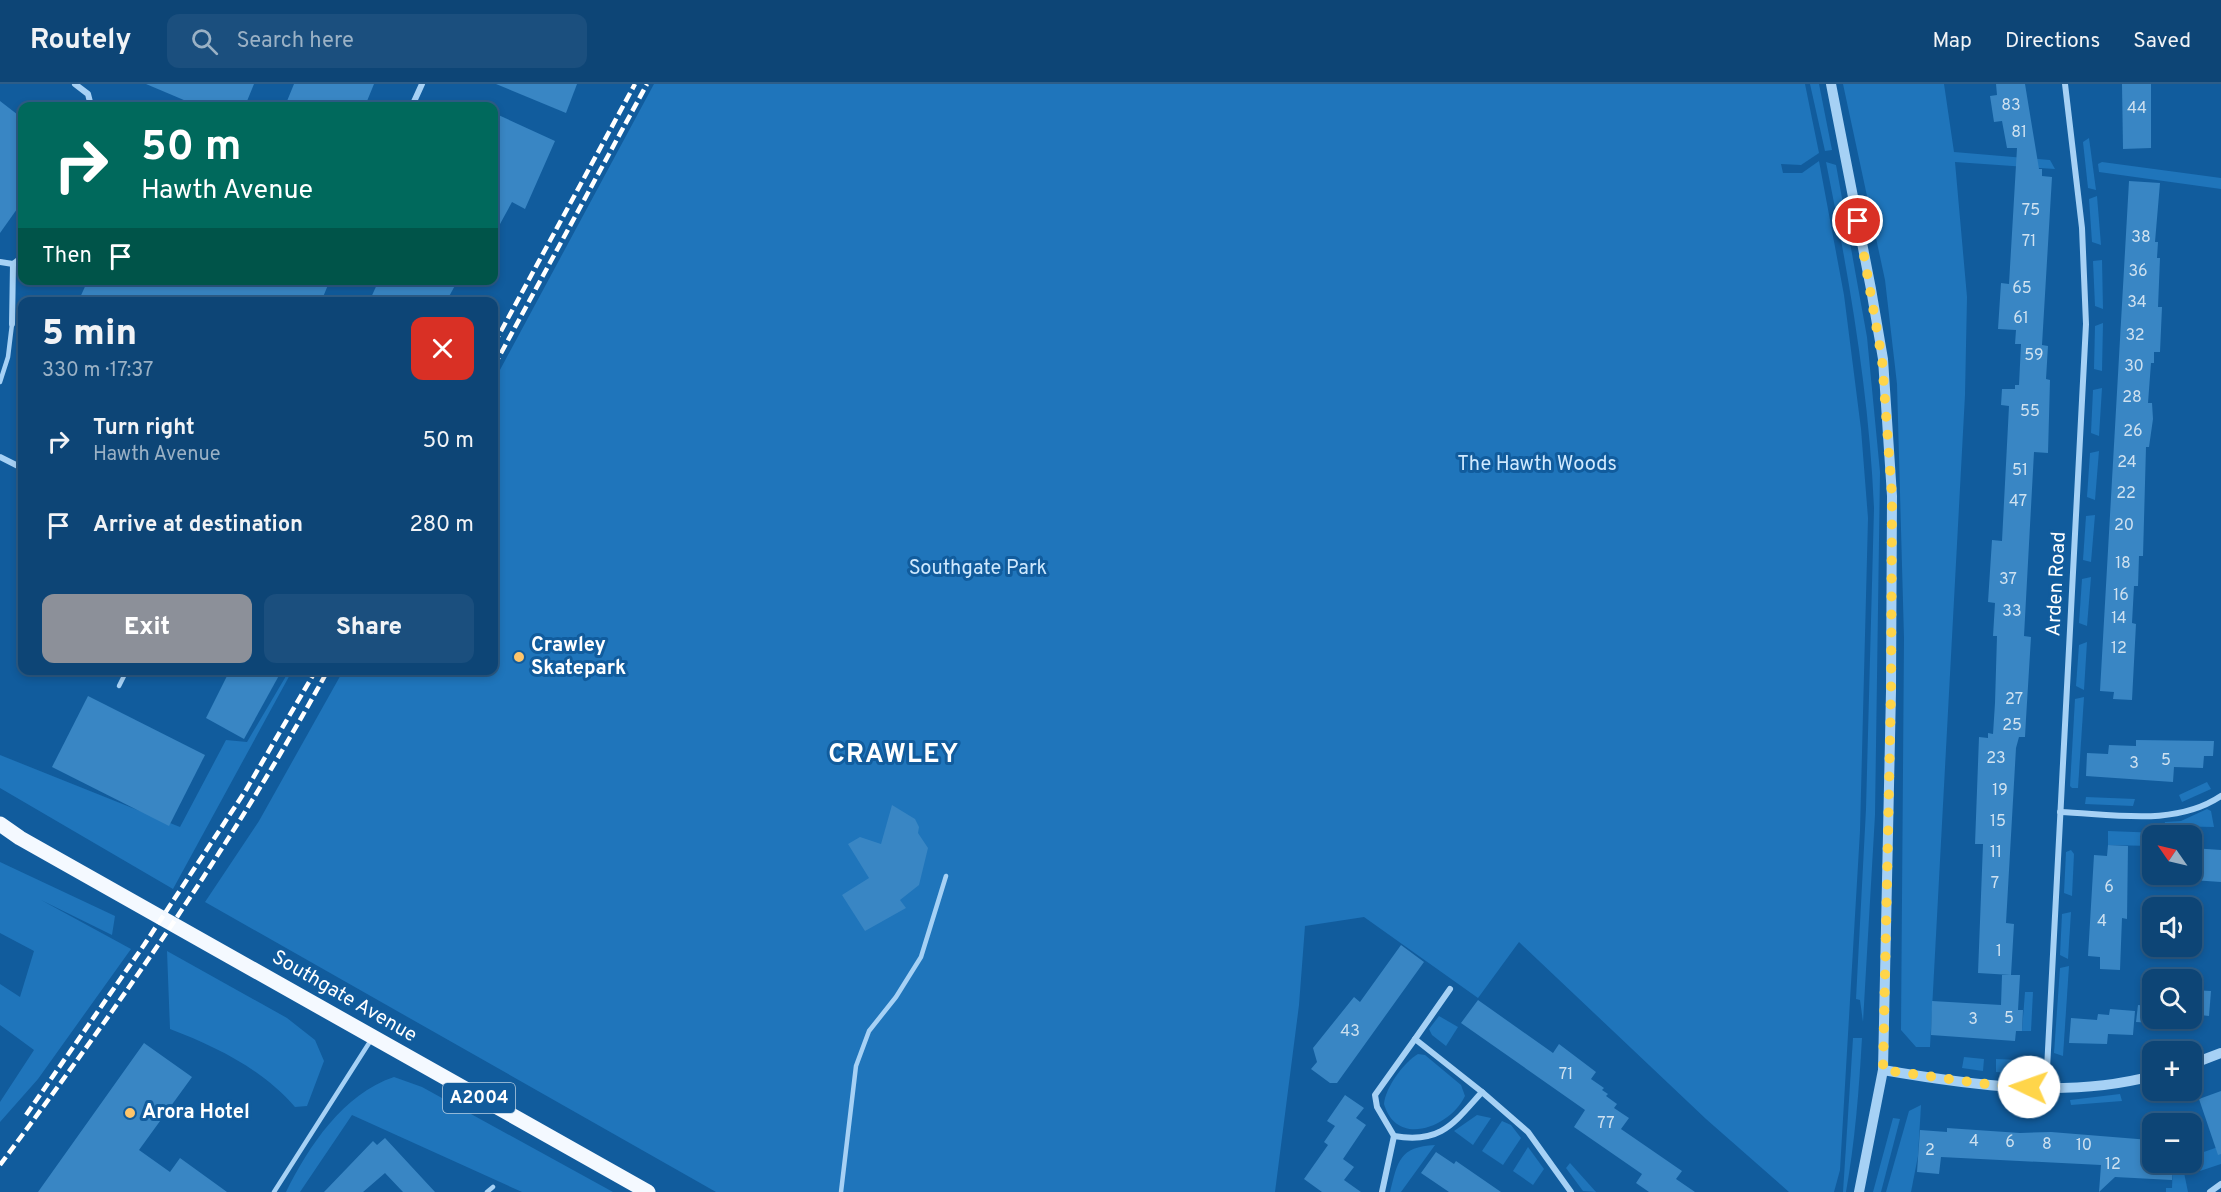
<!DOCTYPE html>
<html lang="en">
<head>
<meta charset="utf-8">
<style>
  :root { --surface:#0d4576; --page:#1b4f7e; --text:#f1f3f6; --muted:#9ab1c5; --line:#2d5d88; --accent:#8c9099 }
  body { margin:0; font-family:Overpass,sans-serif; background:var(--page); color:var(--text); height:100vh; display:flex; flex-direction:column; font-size:22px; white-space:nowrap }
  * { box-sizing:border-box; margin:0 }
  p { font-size:20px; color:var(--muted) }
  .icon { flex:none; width:33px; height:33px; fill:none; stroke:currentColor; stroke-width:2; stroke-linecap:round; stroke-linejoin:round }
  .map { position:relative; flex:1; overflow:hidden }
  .side { position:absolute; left:18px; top:213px; width:480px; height:378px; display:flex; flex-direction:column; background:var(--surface); border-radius:12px; box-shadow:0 3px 9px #0003,0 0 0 2px var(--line) }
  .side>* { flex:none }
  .hud { position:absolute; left:18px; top:18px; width:480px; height:183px; border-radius:12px; box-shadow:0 3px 9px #0003,0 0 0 2px var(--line); background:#00695c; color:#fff; overflow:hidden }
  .needle { width:39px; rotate:304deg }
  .tools { position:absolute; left:2142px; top:741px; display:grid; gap:12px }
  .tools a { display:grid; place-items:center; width:60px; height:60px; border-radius:12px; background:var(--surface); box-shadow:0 3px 9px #0003,0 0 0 2px var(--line); font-size:30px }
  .pin { position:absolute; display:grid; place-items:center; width:51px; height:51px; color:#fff; margin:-26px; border:3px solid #fff; border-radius:50%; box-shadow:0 2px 6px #0007 }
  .me { position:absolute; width:66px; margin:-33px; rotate:273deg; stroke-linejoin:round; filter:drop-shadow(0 0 4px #0008) }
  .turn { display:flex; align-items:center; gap:21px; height:126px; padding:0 24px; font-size:27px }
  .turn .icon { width:78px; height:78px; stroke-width:2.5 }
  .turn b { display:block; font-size:42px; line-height:51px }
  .then { display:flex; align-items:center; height:57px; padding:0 24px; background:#0003; gap:12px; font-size:22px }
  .round { display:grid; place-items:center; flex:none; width:63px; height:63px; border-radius:12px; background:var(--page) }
  .summary { display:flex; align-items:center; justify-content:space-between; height:102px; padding:0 24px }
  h1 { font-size:36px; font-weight:800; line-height:45px }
  .action { display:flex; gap:12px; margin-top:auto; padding:12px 24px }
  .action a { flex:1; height:69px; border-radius:12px; background:var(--accent); color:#fff; font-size:24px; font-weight:800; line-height:69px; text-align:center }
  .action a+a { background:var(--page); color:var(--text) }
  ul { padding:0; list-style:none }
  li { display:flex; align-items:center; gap:18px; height:84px; padding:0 24px }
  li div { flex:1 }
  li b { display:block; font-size:22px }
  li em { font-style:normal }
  header { display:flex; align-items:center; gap:36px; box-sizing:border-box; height:84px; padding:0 30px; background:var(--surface); border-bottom:2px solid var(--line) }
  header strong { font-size:28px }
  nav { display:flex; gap:33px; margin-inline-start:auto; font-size:21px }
  .search { width:420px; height:54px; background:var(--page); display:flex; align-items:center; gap:15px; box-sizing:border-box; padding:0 21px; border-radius:12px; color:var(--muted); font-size:22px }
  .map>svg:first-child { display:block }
  .green { fill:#1f75bb }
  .building { fill:#3986c4 }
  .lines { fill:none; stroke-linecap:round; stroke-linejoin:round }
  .service { stroke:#a6d1f5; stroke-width:4.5 }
  .minor { stroke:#a6d1f5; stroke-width:6 }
  .tertiary { stroke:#a6d1f5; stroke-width:10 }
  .primary { stroke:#f4f9ff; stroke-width:15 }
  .rail { stroke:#fff; stroke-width:4.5; stroke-dasharray:10 4.5; stroke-linecap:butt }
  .route { stroke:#ffd54a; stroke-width:10; stroke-dasharray:0 18 }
  .poi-dot { fill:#ffc56a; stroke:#115c9d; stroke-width:2 }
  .labels { text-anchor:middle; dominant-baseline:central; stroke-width:6; stroke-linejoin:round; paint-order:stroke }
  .number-label { font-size:16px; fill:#cee1f0 }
  .shield { fill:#115c9d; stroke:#b8cee2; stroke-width:1.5 }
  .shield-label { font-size:18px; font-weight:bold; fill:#fff }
  .park-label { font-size:20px; fill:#cfe9fe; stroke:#115c9d }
  .street-label { font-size:20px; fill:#fff; stroke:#115c9d }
  .poi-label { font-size:20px; font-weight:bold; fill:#fff; stroke:#115c9d; text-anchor:start }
  .district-label { font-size:26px; font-weight:bold; letter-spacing:1.5px; fill:#fff; stroke:#115c9d }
</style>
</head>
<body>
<header>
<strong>Routely</strong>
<div class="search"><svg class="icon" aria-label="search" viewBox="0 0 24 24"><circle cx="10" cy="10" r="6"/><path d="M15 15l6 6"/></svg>Search here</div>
<nav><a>Map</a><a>Directions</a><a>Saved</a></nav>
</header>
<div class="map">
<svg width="2221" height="1108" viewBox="0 0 2221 1108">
  <rect width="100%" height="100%" fill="#115c9d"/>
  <g class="green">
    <polygon points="654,0 1805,0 1819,69 1801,81 1781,80 1783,89 1802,89 1819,77 1844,211 1861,345 1868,434 1860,747 1840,1086 1834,1108 1789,1108 1706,1035 1519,858 1478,914 1364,833 1305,842 1299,921 1275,1108 716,1108 205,818 259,737 343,587 494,586 494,297"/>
    <polygon points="1810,0 1819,0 1832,66 1825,67"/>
    <polygon points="1843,0 1944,0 1954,68 2050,76 2055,85 1955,78 1967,213 1965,311 1930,963 1916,963 1901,946 1904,554 1897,300 1885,196"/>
    <polygon points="2089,54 2096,106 2088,104 2083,58"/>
    <path d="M1826,78L1836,81L1867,253L1880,388L1875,731L1863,938L1860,916L1856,915L1866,725L1874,424C1869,307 1849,193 1826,78Z"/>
    <polygon points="2102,78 2221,94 2221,105 2099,88 2098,80"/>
    <polygon points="2097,112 2101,161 2092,158 2089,115"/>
    <polygon points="2102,176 2103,225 2095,222 2093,177"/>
    <polygon points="2103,239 2102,287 2094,285 2095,242"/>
    <polygon points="2102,304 2099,352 2091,349 2093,306"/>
    <polygon points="2099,367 2095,416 2087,413 2090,369"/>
    <polygon points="2095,431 2091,478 2083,476 2086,432"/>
    <polygon points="2091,493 2087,542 2079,539 2082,495"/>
    <polygon points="2087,558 2084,606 2076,602 2079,561"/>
    <polygon points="289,587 292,587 173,805 0,704 0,671 180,743 226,656 247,658"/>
    <polygon points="2084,613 2078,704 2072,704 2070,702 2075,615"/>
    <polygon points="2207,698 2211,705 2182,718 2179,711"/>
    <polygon points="2086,713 2135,715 2133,722 2085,720"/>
    <polygon points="2207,725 2211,727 2214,743 2164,742 2165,738 2181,737"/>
    <polygon points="2108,747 2160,749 2152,752 2152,762 2108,761"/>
    <polygon points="2071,766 2074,770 2072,812 2064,809 2066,768"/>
    <polygon points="0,778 115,832 112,851 41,816 131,865 38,995 0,1038 0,1018 34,966 0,941 0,900 20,913 34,867 0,849"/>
    <polygon points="2071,828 2068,875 2060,871 2062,830"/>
    <path d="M167,867L287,934L315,956L324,977L307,1022L295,1023C262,985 217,963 170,945Z"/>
    <polygon points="2069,882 2063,972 2054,969 2060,884"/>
    <polygon points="2025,908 2033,908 2031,947 2022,947"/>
    <polygon points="1439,932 1458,943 1446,962 1432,951 1429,945"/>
    <path d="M1853,954H1862C1859,1006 1855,1057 1846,1108H1843Z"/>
    <path d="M1418,970L1425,971L1461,1001L1465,1012C1451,1042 1397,1065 1384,1020C1385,1004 1404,978 1418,970Z"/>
    <polygon points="1964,973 1984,975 1983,987 1962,984"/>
    <polygon points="1996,975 2022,976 2021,990 1996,988"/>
    <path d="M394,993L422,1003L613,1108H522L352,1031L300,1108H286C309,1062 343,1010 394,993Z"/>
    <polygon points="2120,1010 2122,1017 2071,1021 2070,1016"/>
    <polygon points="1921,1021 1918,1072 1911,1108 1886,1108 1909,1027"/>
    <polygon points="1477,1031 1491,1034 1473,1061 1454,1047"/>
    <polygon points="1893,1034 1900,1035 1881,1108 1873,1108"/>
    <polygon points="1502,1037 1511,1041 1521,1054 1503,1081 1482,1067"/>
    <path d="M1435,1061L1401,1108H1390C1398,1077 1399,1063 1435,1061Z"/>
    <polygon points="2221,1062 2221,1080 2200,1087 2198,1070"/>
    <polygon points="1528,1063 1544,1085 1533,1101 1513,1087"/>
    <polygon points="1570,1079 1596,1108 1583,1107 1566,1084"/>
    <polygon points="2173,1079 2182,1079 2188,1108 2166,1108 2166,1104 2172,1104"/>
  </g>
  <g class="building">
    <polygon points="146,0 254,0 245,22 198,22"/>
    <polygon points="294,0 374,0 365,22 285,22"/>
    <polygon points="496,0 577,0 566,29"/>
    <polygon points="1996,0 2025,0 2039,85 2042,85 2042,92 2052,93 2042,261 2048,262 2046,295 2050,296 2048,369 2034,368 2024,552 2031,553 2026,635 2025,653 2019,653 2016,664 2006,839 2014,840 2011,891 1978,889 1983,760 1975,760 1979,653 1988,654 1988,649 1993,650 1995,619 1997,552 1993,552 1995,519 1988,518 1992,456 2002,457 2009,322 2001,321 2002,305 2015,305 2015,301 2019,301 2021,260 2015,260 2016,246 1998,245 2001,199 2009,200 2017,64 2007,64 2002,37 1994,38 1990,12 1997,11"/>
    <polygon points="2122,0 2151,0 2151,64 2123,65"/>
    <polygon points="0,17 22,34 22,118 0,149"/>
    <polygon points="494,29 555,57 525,125 512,118 494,151"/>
    <polygon points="2129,97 2160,99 2155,158 2158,158 2157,174 2160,174 2158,223 2162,223 2160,268 2154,268 2154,279 2151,279 2148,319 2152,319 2153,335 2149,363 2146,363 2143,472 2139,472 2138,502 2134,502 2132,539 2136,540 2132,616 2113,615 2114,608 2100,607"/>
    <polygon points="88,196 330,196 321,218 78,218"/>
    <polygon points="379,196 458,196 446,218 369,218"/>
    <polygon points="230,586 282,586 244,655 206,634"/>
    <polygon points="88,612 205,671 169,742 52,683"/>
    <polygon points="2136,656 2214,657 2213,672 2204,672 2203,684 2174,683 2173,698 2086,692 2087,669 2108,670 2109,661 2136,662"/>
    <polygon points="892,721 915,735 919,743 918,749 928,764 919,801 900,816 906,824 865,847 842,811 869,794 848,760 860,753 881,760"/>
    <polygon points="2108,761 2128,762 2127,835 2122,834 2120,886 2100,885 2100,873 2088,872 2094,771 2107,772"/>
    <polygon points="2192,764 2221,766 2221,798 2192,796"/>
    <polygon points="1401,861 1424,878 1337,999 1330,999 1311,985 1317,978 1313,964 1354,913 1360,918"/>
    <polygon points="2002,891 2020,891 2018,926 2023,926 2022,947 2016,947 2015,957 1931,951 1932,917 2001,921"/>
    <polygon points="2192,906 2211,907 2209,932 2192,930"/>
    <polygon points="1478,916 1553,969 1559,960 1596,988 1591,995 1604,1004 1602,1006 1608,1010 1606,1012 1617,1020 1614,1024 1629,1034 1621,1045 1682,1087 1676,1095 1695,1108 1649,1108 1636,1099 1642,1090 1574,1043 1585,1026 1461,939"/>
    <polygon points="2138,921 2152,922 2152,939 2136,938"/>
    <polygon points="2110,925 2135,927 2133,951 2108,950 2107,960 2069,959 2071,934 2097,936 2098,930 2109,931"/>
    <polygon points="144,959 192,993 139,1066 170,1088 180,1074 227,1108 38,1108"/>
    <polygon points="2221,1007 2221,1070 2218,1071 2199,1015"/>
    <polygon points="1345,1011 1364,1024 1356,1034 1366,1041 1343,1075 1354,1083 1344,1096 1361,1108 1322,1108 1304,1095 1328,1061 1324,1058 1335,1042 1327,1037"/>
    <polygon points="1947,1044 2020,1049 2051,1048 2150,1056 2149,1059 2152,1059 2152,1078 2173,1078 2172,1096 2115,1093 2099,1108 2101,1081 1941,1073 1939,1090 1917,1088 1920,1046 1947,1048"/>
    <polygon points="385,1054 435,1108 403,1108 385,1089 363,1108 324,1108 373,1057 377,1061"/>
    <polygon points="1436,1068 1454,1080 1456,1077 1501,1108 1449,1108 1421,1089"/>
  </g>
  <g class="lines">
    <g class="service">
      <polyline points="0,298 8,273 12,240"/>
      <polyline points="119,602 127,586"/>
      <polyline points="274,1108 371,956"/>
      <polyline points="487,1108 493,1103"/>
      <polyline points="841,1108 856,982 869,947 896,913 921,873 946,792"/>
    </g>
    <g class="minor">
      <polyline points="75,0 88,10 91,22"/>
      <polyline points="412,22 422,0"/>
      <polyline points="0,178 13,180 22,173"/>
      <polyline points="12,240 13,180"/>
      <polyline points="0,373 22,384"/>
      <path d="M2060,728C2113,730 2175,743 2221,712"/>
      <polyline points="1450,905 1415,955 1482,1008"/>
      <path d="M1415,955L1375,1011L1377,1023L1394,1052C1441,1060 1453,1040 1482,1008L1528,1048L1571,1108"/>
      <polyline points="2046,1004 2086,240 2082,144 2065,0"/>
      <polyline points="1382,1108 1394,1052"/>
      <polyline points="2210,1108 2221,1100"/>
    </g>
    <g class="tertiary">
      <polyline points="1831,0 1871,205 1883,275 1892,412 1891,607 1883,986 1859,1108"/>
      <polyline points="2192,980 2221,969"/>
      <path d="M1883,986C1970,1001 2066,1015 2152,992"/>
    </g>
    <polyline class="primary" points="0,740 20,754 648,1108"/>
    <g class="rail">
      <polyline points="494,260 635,0"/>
      <polyline points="494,282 647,0"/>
      <polyline points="26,1031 144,861 246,706 316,586"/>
      <path d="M0,1081C118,923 233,760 328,586"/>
    </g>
  </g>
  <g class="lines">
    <polyline class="route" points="1858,137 1882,275 1892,412 1891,607 1883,986 1993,1001 2029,1003"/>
  </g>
  <g class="poi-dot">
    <circle cx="519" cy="573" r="6"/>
    <circle cx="130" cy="1029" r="6"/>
  </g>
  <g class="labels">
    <g class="number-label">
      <text x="2011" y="22">83</text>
      <text x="2137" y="25">44</text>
      <text x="2019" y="49">81</text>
      <text x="2031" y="127">75</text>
      <text x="2141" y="154">38</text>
      <text x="2029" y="158">71</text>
      <text x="2138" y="188">36</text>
      <text x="2022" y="205">65</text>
      <text x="2137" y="219">34</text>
      <text x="2021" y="235">61</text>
      <text x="2135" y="252">32</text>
      <text x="2034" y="272">59</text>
      <text x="2134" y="283">30</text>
      <text x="2132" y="314">28</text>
      <text x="2030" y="328">55</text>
      <text x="2133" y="348">26</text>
      <text x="2127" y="379">24</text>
      <text x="2020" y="387">51</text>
      <text x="2126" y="410">22</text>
      <text x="2018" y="418">47</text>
      <text x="2124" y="442">20</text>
      <text x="2123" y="480">18</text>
      <text x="2008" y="496">37</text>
      <text x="2121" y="512">16</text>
      <text x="2012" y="528">33</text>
      <text x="2119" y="535">14</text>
      <text x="2119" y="565">12</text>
      <text x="2014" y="616">27</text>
      <text x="2012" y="642">25</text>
      <text x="1996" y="675">23</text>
      <text x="2166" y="677">5</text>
      <text x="2134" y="680">3</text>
      <text x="2000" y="707">19</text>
      <text x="1998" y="738">15</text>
      <text x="1996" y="769">11</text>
      <text x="1995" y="800">7</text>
      <text x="2109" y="804">6</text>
      <text x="2102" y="838">4</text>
      <text x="1999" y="868">1</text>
      <text x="2009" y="935">5</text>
      <text x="1973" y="936">3</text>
      <text x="1350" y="948">43</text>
      <text x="1566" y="991">71</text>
      <text x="1606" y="1040">77</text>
      <text x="1974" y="1058">4</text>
      <text x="2010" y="1059">6</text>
      <text x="2047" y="1061">8</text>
      <text x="2084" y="1062">10</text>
      <text x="1930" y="1067">2</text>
      <text x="2113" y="1081">12</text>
    </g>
    <rect class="shield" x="443" y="999" width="72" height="30" rx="4.5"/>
    <g class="shield-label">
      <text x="479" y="1014">A2004</text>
    </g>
    <g class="park-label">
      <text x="1537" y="381">The Hawth Woods</text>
      <text x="978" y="485">Southgate Park</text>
    </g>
    <g class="street-label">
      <text transform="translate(2057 500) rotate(-87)">Arden Road</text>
      <text transform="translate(344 913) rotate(30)">Southgate Avenue</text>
    </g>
    <g class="poi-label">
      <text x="531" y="562">Crawley<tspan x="531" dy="23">Skatepark</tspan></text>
      <text x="142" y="1029">Arora Hotel</text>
    </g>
    <g class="district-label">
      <text x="894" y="671">CRAWLEY</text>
    </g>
  </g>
</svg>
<div class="tools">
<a><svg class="needle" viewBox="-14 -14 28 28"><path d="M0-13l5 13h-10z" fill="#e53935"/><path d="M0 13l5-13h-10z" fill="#9ab1c5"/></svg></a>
<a><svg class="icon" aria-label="sound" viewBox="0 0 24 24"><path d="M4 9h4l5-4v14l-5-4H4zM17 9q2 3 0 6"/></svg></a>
<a><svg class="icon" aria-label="search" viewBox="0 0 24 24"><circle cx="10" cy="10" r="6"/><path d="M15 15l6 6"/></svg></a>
<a>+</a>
<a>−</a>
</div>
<div class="pin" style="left:1858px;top:137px;background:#d93025"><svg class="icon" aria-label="arrive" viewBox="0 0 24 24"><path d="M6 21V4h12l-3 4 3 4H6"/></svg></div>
<svg class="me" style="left:2029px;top:1003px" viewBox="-20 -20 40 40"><circle r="19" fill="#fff"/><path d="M0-13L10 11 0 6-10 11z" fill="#ffd54a"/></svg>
<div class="hud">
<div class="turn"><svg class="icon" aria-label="right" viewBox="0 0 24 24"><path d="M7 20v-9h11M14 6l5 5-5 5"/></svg><div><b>50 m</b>Hawth Avenue</div></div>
<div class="then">Then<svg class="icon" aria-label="arrive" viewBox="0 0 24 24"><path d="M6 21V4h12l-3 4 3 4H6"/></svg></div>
</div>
<section class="side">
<div class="summary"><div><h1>5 min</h1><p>330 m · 17:37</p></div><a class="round" style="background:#d93025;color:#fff"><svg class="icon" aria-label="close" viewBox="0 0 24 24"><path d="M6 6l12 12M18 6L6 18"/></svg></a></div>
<ul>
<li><svg class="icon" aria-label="right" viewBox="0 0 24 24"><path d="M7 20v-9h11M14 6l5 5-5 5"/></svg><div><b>Turn right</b><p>Hawth Avenue</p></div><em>50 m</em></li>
<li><svg class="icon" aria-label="arrive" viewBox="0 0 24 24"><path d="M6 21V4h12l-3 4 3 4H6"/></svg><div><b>Arrive at destination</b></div><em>280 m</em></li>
</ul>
<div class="action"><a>Exit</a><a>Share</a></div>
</section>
</div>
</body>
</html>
